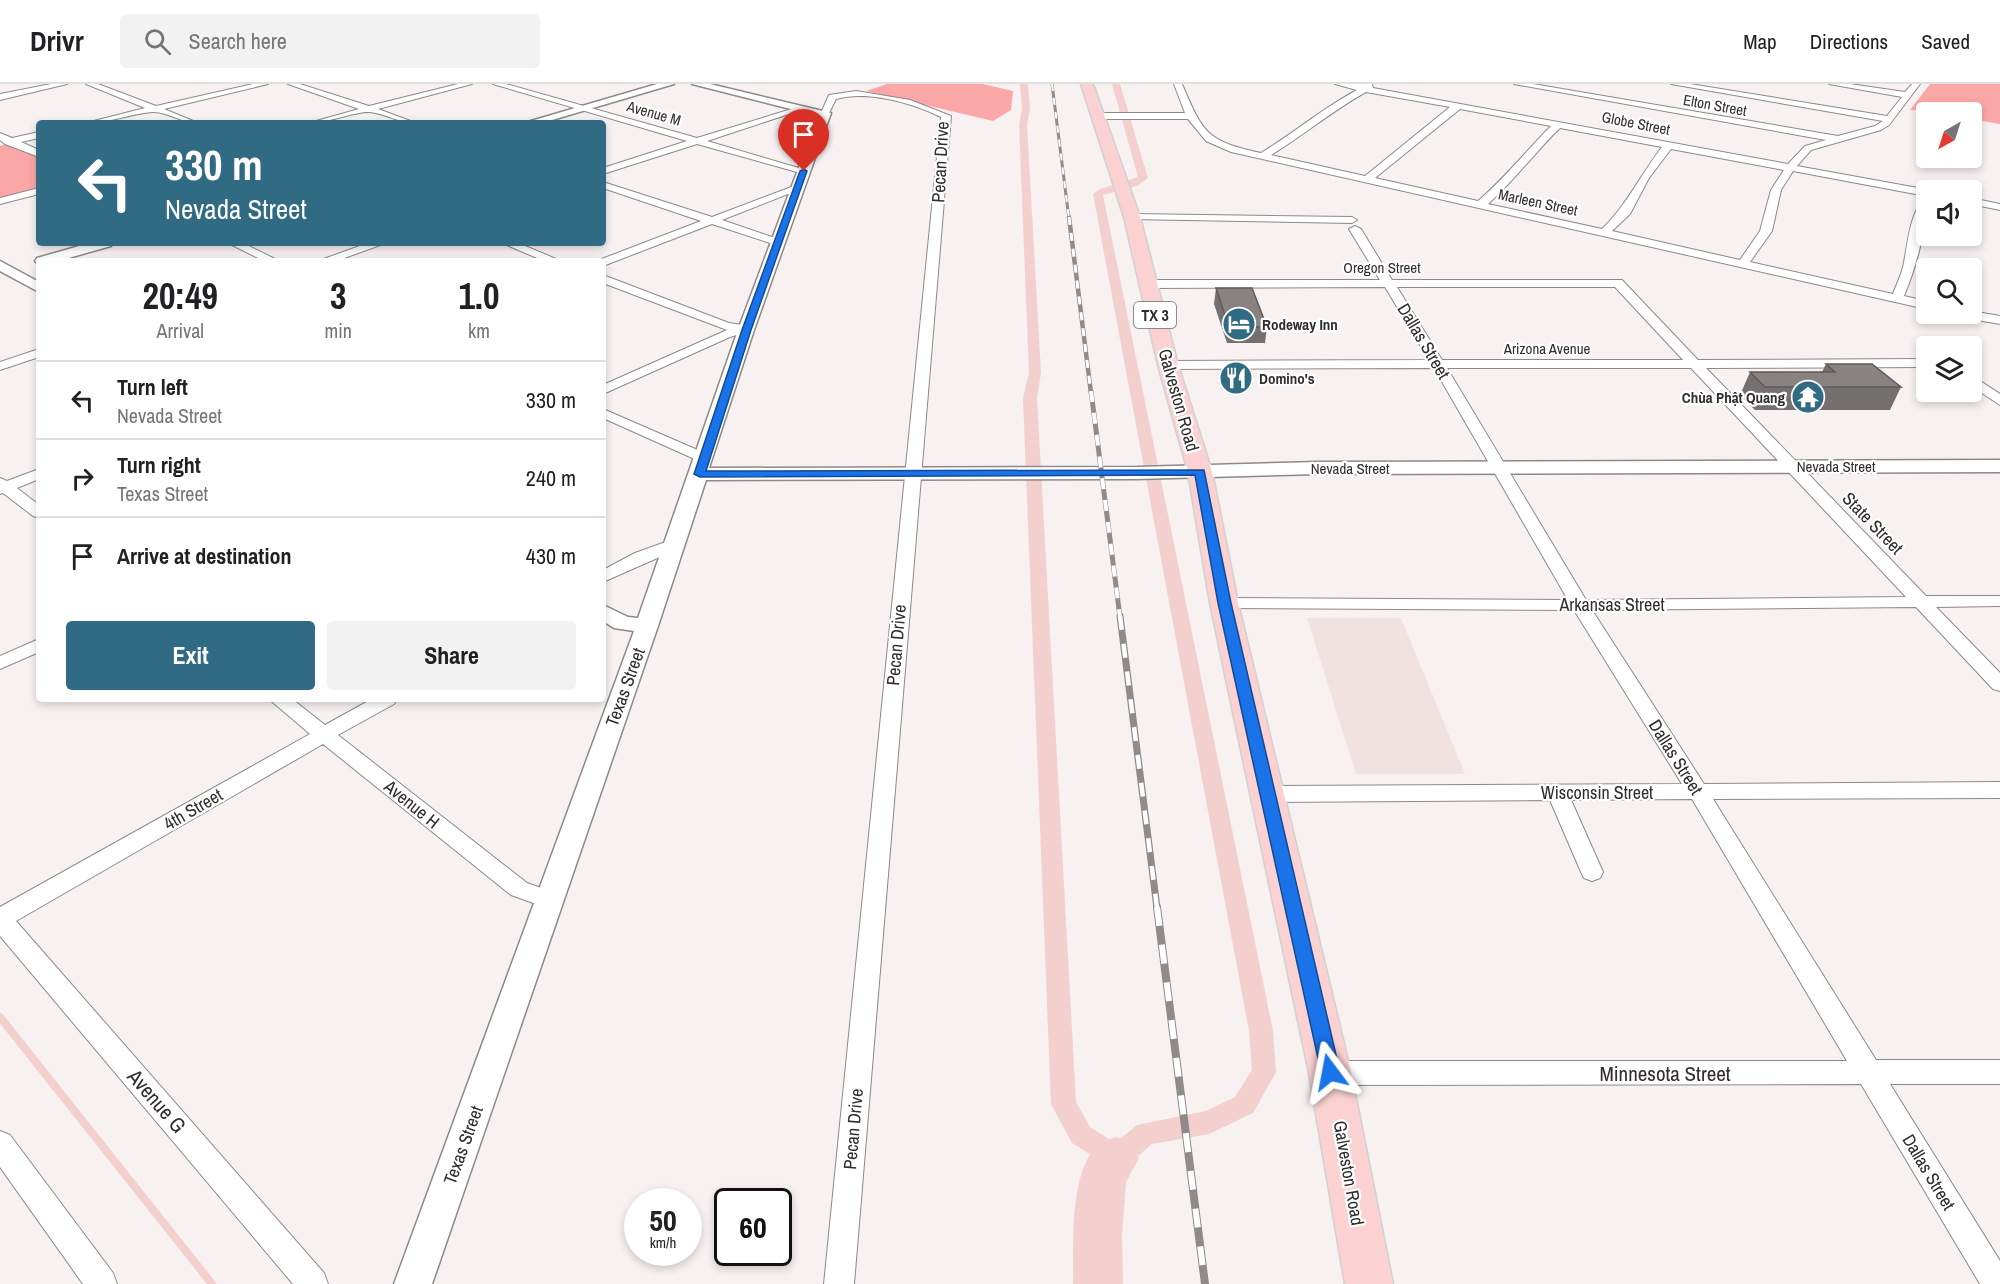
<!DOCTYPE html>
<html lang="en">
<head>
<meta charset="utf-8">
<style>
  :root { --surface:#fff; --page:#f2f2f2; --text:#202124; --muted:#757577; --line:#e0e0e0; --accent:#316a83 }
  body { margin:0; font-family:"Archivo Narrow",sans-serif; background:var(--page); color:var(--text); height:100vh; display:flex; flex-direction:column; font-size:22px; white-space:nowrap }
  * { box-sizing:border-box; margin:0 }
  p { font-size:20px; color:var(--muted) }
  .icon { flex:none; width:33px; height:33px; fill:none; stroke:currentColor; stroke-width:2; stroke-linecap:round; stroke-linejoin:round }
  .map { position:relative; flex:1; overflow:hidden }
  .panel { position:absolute; left:36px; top:174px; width:570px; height:444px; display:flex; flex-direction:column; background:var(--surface); border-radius:6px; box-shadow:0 3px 9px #0003 }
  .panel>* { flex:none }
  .banner { position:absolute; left:36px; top:36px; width:570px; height:126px; border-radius:6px; box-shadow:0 3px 9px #0003; background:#316a83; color:#fff; overflow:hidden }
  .needle { width:39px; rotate:219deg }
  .tools { position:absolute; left:1916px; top:18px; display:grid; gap:12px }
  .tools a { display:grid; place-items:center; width:66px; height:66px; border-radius:6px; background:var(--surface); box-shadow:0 3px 9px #0003; font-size:30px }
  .speed { position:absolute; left:624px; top:1104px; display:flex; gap:12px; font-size:30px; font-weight:700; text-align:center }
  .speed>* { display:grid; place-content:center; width:78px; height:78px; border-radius:50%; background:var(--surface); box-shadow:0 3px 9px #0003; line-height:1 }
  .speed small { font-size:15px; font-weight:400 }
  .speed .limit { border:3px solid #111; border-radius:9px; background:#fff; color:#111 }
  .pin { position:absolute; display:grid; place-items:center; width:51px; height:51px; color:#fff; margin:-62px -26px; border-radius:50% 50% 50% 0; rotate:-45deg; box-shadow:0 0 6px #0007 }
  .pin .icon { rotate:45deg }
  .me { position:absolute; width:66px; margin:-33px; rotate:347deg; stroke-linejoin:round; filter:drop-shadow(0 0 4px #0008) }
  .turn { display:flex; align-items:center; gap:21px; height:126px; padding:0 30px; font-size:27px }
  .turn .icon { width:78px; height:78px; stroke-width:2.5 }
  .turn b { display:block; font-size:42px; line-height:51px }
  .eta { display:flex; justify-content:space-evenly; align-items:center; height:102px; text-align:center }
  .eta b { font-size:36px; font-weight:700; line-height:42px }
  .button { display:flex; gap:12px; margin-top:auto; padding:12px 30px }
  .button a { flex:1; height:69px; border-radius:6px; background:var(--accent); color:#fff; font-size:24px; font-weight:700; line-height:69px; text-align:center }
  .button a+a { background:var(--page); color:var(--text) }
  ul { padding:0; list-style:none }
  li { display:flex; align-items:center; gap:18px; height:78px; padding:0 30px; border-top:2px solid var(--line) }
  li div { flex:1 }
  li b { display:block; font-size:22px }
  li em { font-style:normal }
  header { display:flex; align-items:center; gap:36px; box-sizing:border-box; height:84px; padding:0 30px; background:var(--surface); border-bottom:2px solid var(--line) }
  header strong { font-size:28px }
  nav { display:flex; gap:33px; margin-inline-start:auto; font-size:21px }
  .search { width:420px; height:54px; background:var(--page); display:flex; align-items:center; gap:15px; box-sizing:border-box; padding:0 21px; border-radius:6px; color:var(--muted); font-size:22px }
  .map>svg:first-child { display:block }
  .built { fill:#f1e2e1 }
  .green { fill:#fca7a7 }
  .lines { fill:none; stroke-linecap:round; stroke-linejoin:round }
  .stream { stroke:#f3cfce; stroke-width:8 }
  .canal { fill:#f3cfce; fill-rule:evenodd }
  .river { fill:#f3cfce; fill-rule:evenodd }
  .minor-casing { stroke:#8e8888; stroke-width:2 }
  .tertiary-casing { stroke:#8e8888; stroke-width:3 }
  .primary-casing { stroke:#d1d1d1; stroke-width:3 }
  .minor { fill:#fff; fill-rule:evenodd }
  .tertiary { fill:#fff; fill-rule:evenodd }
  .primary { fill:#fbd2d1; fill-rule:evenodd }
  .rail-far4-casing { stroke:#908b8b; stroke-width:3 }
  .rail-far3-casing { stroke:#908b8b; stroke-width:4.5 }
  .rail-far2-casing { stroke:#908b8b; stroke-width:5 }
  .rail-far1-casing { stroke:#908b8b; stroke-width:7 }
  .rail-casing { stroke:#908b8b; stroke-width:8 }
  .rail-far4 { stroke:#fff; stroke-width:2; stroke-dasharray:7; stroke-linecap:butt }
  .rail-far3 { stroke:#fff; stroke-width:3; stroke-dasharray:8; stroke-linecap:butt }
  .rail-far2 { stroke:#fff; stroke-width:4; stroke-dasharray:11; stroke-linecap:butt }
  .rail-far1 { stroke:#fff; stroke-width:4.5; stroke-dasharray:14; stroke-linecap:butt }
  .rail { stroke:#fff; stroke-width:6; stroke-dasharray:19; stroke-linecap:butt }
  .wall { fill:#757070 }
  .building { fill:#888282; stroke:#5f5b5b; stroke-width:1.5 }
  .route { fill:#1a73e8; stroke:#114b97; stroke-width:1.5 }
  .labels { text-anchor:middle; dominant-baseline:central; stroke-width:4.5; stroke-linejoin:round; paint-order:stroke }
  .far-street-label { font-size:15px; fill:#302d2d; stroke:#fff }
  .far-poi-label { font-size:15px; font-weight:bold; fill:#302d2d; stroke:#fff; text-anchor:start }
  .shield { fill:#fff; stroke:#6e6c6c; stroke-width:1.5 }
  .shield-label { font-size:16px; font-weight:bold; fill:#302d2d }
  .street-label { font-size:18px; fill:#302d2d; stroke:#fff }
  .near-street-label { font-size:21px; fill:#302d2d; stroke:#fff }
</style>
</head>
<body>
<header>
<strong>Drivr</strong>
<div class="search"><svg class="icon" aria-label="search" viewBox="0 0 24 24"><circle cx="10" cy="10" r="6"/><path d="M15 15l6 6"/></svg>Search here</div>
<nav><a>Map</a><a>Directions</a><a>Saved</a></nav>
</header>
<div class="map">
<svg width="2000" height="1200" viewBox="0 0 2000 1200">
  <rect width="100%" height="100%" fill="#f8f1f1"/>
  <polygon class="built" points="1307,534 1401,534 1465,690 1356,690"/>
  <g class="green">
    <polygon points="887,0 983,0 1013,7 1011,26 993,37 866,7"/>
    <polygon points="1930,0 2000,0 2000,40 1971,35 1971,28 1910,26"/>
    <polygon points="9,59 39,73 39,106 0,116 0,62"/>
  </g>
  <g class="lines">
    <polyline class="stream" points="0,933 212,1200"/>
    <polygon class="canal" points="1020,0 1028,0 1030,24 1027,41 1041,289 1037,314 1076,1018 1090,1043 1115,1059 1137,1041 1206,1027 1235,1013 1252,986 1249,947 1093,110 1100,105 1138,93 1112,0 1120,0 1148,94 1137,102 1103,111 1273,947 1276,988 1253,1029 1209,1050 1152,1060 1125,1083 1116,1086 1072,1059 1051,1020 1023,314 1029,289 1019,41 1022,24"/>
    <path class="river" d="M1116,1053L1132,1059L1139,1074L1126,1098L1122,1151L1123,1200H1073C1074,1161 1068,1088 1099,1060C1103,1056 1111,1055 1116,1053Z"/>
    <g class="minor-casing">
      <g id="minor">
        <polygon points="51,0 67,0 0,16 0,10"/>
        <path d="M86,0H98L156,22L253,0H268L164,25L198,39C182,39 166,27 152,28C130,30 109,39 86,39L145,24Z"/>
        <path d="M288,0H300L369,22L458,0H472L378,25L416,39C399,39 386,30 370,28C356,27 328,39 309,39L359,25Z"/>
        <polygon points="493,0 506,0 697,54 798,23 798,27 707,57 809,87 804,90 697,60 603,90 603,84 687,57"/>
        <path d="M1174,0H1182C1203,49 1206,57 1261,69C1294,49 1323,24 1357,6L1335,0H1372L1373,4L1788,80L1805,62L1826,56L1514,0H1533L1838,52L1875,42L1883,37L1671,0H1690L1887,32L1902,13L1829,0H1850L1905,8L1912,0H1920L1889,41L1881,46L1811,66L1797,82L1929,106H1926V112L1793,87L1781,106L1772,147L1750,178L1893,210C1896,201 1901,192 1903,183C1907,167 1910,122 1926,116C1926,147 1916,183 1904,212L1926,217V225L1231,68L1206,57L1188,35H1097L1092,32L1097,29H1185ZM1366,8L1450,23L1365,92L1271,71C1304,51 1333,26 1366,8ZM1460,25L1551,42C1526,67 1505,94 1478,117L1375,94ZM1560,44L1662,63C1641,90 1627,121 1602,145L1488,120C1515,96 1535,68 1560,44ZM1671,65L1784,86L1771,106L1760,147L1740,176L1612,147L1630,130L1649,94Z"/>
        <path d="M856,7L910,16L951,32L854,1200H824L941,33C912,19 868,6 836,15L828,31L821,29L829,11Z"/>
        <polygon points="39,48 39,54 21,58 39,66 39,73 5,60 0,56 0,49 12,54"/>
        <polygon points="603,98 712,133 794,102 803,104 722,136 784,157 784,161 776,161 712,140 603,182 603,177 599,176 701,137 603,104"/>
        <polygon points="39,104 39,110 0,120 0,114"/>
        <polygon points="1971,114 2000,120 2000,126 1971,120"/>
        <polygon points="1132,130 1352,133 1357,136 1352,139 1128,135 1127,133"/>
        <path d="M1355,142L1361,145L1392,196H1622L1698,276L1926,275V283L1706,284L1926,512H2000V522L1936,523L2000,589V607L1993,605L1916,523L1592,526L1704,700L2000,698V714L1713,715L1876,976H2000V1000H1890L2000,1177V1200H1980L1861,1000L1330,1001L1321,997L1317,989L1321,981L1330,977H1847L1692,715L1571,716L1603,788L1600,794L1592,797L1584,794L1581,788L1550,716L1267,718L1259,715L1256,710L1259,705L1267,702L1682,700L1574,526L1224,524L1215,519L1224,514L1568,516L1434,284L1168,285L1161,281L1168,277L1429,276L1385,203L1147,204L1141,200L1147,196H1380L1349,145ZM1397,203H1615L1683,276H1442ZM1447,284H1691L1906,513L1586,516Z"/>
        <polygon points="228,159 243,159 279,177 264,177"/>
        <polygon points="368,159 386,159 336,177 318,177"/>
        <polygon points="502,159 518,159 561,177 544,177"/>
        <polygon points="603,191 729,239 749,242 752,246 730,253 603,310 603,301 727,246 603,199"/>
        <polygon points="1971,227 2000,232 2000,240 1965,234 1959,230 1971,230"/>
        <polygon points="39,265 39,273 0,286 0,278"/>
        <polygon points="1971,291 2000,310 2000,321 1971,302"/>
        <polygon points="603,325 709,371 712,374 704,379 699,377 603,334"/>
        <polygon points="39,385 39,395 17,404 39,421 39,434 33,432 3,409 0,410 0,394 7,397"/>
        <polygon points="674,455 680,456 682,460 680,464 603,498 603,486 635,469"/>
        <polygon points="39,555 39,568 0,585 0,572"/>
        <polygon points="269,615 292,615 325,641 372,615 397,615 394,620 338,651 527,799 558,810 562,816 558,822 550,825 511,811 323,660 16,837 324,1189 328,1200 293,1200 0,852 0,823 310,650"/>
        <polygon points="0,1047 10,1051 113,1189 117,1200 83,1200 0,1083"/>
      </g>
    </g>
    <g class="tertiary-casing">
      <g id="tertiary">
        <polygon points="657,0 674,0 542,39 524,39"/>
        <polygon points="692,0 710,0 831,29 754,246 709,384 1137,383 1318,378 2000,376 2000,388 1318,390 1137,395 706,396 658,542 432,1200 394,1200 634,547 614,544 603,537 603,521 628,533 638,534 738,246 818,32"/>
        <polygon points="90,159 113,159 111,162 58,177 39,177 39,181 35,177 37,174"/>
        <polygon points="0,177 39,198 39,208 0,187"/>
      </g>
    </g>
    <g class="primary-casing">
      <polygon id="primary" points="1081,0 1093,0 1140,133 1178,281 1212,388 1238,519 1351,989 1393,1200 1345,1200 1309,989 1210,519 1188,388 1158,281 1124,133"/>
    </g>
    <use href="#minor" class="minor"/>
    <use href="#tertiary" class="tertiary"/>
    <use href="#primary" class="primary"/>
    <g class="rail-far4-casing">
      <polyline id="rail-far4" points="1052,0 1069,135"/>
    </g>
    <g class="rail-far3-casing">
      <polyline id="rail-far3" points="1069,133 1091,309"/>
    </g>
    <g class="rail-far2-casing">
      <polyline id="rail-far2" points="1091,307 1120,533"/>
    </g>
    <g class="rail-far1-casing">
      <polyline id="rail-far1" points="1120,532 1157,824"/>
    </g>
    <g class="rail-casing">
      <polyline id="rail" points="1157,823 1205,1200"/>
    </g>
    <use href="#rail-far4" class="rail-far4"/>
    <use href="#rail-far3" class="rail-far3"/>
    <use href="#rail-far2" class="rail-far2"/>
    <use href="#rail-far1" class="rail-far1"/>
    <use href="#rail" class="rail"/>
  </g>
  <g class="wall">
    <polygon points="1216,204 1267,243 1265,259 1227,259 1214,220"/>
    <polygon points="1826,280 1901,303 1890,326 1755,326 1740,311 1750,288 1822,288"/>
  </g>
  <g class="building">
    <polygon points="1216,204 1252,204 1267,243 1229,243"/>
    <polygon points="1826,280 1872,280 1901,303 1765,303 1750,288 1835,288"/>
  </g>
  <polygon class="route" points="804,85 807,87 751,246 706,387 1204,386 1231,519 1340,988 1337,994 1330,997 1324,994 1321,988 1218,519 1195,391 700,393 694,390 742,246 800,87"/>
  <defs>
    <g id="hotel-disc" transform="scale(1.725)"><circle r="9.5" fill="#316a83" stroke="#fff"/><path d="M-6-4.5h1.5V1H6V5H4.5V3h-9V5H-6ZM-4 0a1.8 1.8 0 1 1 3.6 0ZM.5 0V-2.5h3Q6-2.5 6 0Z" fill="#fff"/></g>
    <g id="restaurant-disc" transform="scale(1.725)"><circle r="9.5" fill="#316a83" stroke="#fff"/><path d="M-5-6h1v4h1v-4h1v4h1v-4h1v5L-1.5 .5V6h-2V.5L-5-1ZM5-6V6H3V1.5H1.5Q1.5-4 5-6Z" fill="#fff"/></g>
    <g id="temple-disc" transform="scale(1.725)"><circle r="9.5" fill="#316a83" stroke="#fff"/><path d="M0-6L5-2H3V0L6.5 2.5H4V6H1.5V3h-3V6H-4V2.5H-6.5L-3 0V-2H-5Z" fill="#fff"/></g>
  </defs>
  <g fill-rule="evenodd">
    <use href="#hotel-disc" x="1239" y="240"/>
    <use href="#restaurant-disc" x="1236" y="294"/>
    <use href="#temple-disc" x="1808" y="313"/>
  </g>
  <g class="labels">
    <g class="far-street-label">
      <text transform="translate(1715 21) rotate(10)">Elton Street</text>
      <text transform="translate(654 29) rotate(16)">Avenue M</text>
      <text transform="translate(1636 39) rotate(11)">Globe Street</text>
      <text transform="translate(1538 118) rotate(12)">Marleen Street</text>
      <text x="1382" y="183">Oregon Street</text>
      <text x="1547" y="264">Arizona Avenue</text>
      <text x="1836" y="382">Nevada Street</text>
      <text x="1350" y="384">Nevada Street</text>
    </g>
    <g class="far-poi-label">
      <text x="1262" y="240">Rodeway Inn</text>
      <text x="1259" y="294">Domino's</text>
      <text x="1785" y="313" text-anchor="end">Chùa Phật Quang</text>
    </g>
    <rect class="shield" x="1134" y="218" width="42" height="26" rx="4.5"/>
    <g class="shield-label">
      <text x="1155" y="231">TX 3</text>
    </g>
    <g class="street-label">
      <text transform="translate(940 78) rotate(-87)">Pecan Drive</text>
      <text transform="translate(1424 257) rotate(59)">Dallas Street</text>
      <text transform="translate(1179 316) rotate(74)">Galveston Road</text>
      <text transform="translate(1873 439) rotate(46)">State Street</text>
      <text x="1612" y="520">Arkansas Street</text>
      <text transform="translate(896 561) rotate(-85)">Pecan Drive</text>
      <text transform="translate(625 603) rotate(-70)">Texas Street</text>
      <text transform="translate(1676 673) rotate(58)">Dallas Street</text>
      <text x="1597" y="708">Wisconsin Street</text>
      <text transform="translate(412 720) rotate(39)">Avenue H</text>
      <text transform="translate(193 725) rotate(-30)">4th Street</text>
      <text transform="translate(853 1045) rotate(-85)">Pecan Drive</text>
      <text transform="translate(463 1061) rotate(-70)">Texas Street</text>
      <text transform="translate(1929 1088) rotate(59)">Dallas Street</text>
      <text transform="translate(1349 1089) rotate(80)">Galveston Road</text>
    </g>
    <g class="near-street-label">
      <text x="1665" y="989">Minnesota Street</text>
      <text transform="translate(157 1017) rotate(49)">Avenue G</text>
    </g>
  </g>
</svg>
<div class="tools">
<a><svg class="needle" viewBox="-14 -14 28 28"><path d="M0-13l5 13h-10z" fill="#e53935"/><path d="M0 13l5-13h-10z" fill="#757577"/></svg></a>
<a><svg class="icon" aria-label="sound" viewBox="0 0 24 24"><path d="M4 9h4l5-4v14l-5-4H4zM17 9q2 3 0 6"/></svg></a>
<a><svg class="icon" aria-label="search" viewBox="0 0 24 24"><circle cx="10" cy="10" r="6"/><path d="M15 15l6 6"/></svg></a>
<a><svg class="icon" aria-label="layers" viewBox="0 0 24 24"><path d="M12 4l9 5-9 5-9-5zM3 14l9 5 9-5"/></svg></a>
</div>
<div class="speed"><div>50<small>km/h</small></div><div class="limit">60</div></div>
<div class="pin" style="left:804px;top:87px;background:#d93025"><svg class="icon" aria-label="arrive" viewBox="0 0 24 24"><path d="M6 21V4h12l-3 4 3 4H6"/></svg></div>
<svg class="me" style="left:1330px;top:988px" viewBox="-20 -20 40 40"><path d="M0-17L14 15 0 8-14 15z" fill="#1a73e8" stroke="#fff" stroke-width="4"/></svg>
<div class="banner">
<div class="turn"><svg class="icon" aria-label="left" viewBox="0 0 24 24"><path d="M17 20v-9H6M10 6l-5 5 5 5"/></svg><div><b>330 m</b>Nevada Street</div></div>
</div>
<section class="panel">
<div class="eta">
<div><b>20:49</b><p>Arrival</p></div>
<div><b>3</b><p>min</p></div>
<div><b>1.0</b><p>km</p></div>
</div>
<ul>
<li><svg class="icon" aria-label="left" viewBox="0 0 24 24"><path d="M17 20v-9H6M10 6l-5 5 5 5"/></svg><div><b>Turn left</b><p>Nevada Street</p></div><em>330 m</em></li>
<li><svg class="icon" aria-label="right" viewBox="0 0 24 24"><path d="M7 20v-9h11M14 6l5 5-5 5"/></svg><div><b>Turn right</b><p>Texas Street</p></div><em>240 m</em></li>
<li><svg class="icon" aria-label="arrive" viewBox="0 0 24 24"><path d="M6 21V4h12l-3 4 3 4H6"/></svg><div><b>Arrive at destination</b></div><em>430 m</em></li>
</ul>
<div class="button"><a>Exit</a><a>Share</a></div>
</section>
</div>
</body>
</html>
